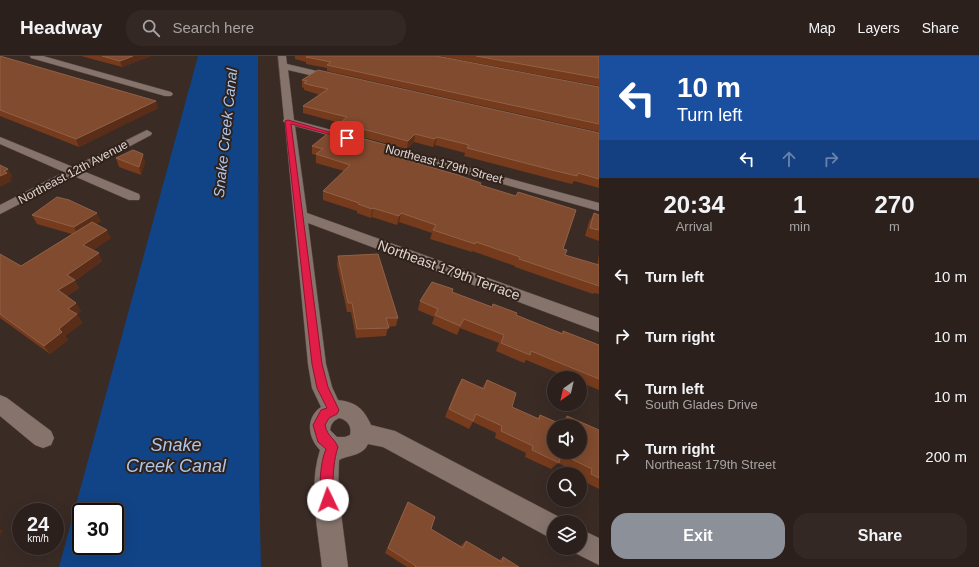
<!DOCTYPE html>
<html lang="en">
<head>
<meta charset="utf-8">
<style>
  :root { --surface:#2c201c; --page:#342825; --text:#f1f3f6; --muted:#a6a3a3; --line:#483e3b; --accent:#8c9099 }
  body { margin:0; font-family:Arial,sans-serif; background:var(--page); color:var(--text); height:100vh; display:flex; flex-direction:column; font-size:15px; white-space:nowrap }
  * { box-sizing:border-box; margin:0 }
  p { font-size:13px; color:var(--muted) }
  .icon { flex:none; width:22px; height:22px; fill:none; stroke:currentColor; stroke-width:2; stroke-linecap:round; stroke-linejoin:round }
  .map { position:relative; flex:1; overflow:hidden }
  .side { display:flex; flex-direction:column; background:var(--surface); width:380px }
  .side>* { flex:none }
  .hud { background:#1a4fa0; color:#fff; overflow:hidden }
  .needle { width:26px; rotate:214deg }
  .controls { position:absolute; left:547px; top:315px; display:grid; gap:8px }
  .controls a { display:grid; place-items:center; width:40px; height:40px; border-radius:50%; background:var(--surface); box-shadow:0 4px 16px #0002,0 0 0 1px var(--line); font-size:20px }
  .speed { position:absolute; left:12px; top:447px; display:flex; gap:8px; font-size:20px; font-weight:700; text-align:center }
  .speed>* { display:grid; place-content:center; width:52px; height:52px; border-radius:50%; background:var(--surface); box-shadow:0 4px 16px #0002,0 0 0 1px var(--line); line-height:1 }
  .speed small { font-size:10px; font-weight:400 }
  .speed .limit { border:2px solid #111; border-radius:6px; background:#fff; color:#111 }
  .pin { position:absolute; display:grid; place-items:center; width:34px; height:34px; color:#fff; margin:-17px; border-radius:8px; box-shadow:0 2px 6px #0006 }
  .me { position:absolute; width:44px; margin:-22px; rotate:357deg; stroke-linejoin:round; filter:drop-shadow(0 0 3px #0008) }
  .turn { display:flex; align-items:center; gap:14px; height:84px; padding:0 12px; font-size:18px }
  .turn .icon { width:52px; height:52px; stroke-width:2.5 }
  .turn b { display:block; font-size:28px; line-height:34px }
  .lanes { display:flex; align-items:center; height:38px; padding:0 12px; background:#0003; justify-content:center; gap:20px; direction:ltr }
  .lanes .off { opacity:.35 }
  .eta { display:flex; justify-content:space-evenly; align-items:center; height:68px; text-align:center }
  .eta b { font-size:24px; font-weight:800; line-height:28px }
  .primary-button { display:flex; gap:8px; margin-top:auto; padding:8px 12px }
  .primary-button a { flex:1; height:46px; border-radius:16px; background:var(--accent); color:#fff; font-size:16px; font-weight:800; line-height:46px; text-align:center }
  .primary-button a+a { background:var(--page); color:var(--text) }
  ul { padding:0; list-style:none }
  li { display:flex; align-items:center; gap:12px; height:60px; padding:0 12px }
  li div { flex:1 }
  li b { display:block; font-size:15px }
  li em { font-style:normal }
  header { display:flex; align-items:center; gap:24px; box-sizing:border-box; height:56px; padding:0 20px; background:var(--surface); border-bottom:1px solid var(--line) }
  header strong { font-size:19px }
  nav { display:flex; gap:22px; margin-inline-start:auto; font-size:14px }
  .search { width:280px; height:36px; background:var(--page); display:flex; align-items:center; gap:10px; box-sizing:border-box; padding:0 14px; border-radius:16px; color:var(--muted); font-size:15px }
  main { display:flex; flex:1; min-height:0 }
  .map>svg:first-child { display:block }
  .water { fill:#114487; fill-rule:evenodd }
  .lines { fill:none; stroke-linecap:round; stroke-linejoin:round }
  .street-casing { stroke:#564a45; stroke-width:1 }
  .street { fill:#85736c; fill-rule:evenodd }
  .wall { fill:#753b1c }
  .shaded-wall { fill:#592d17 }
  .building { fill:#814b2f; stroke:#906148; fill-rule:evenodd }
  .route { fill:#e11d48; stroke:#92132f }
  .labels { text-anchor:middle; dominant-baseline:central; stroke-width:4; stroke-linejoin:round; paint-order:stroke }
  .far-street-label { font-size:12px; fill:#e0d6d1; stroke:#30221b }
  .street-label { font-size:14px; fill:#e0d6d1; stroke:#30221b }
  .water-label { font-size:15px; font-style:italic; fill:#abc6ec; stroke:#30221b }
  .near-water-label { font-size:18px; font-style:italic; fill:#abc6ec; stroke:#30221b }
</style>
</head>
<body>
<header>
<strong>Headway</strong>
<div class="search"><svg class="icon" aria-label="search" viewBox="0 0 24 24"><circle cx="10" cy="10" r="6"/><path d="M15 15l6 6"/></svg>Search here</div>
<nav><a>Map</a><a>Layers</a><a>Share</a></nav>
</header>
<main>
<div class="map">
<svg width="599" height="511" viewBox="0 0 599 511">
  <rect width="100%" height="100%" fill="#3a2b25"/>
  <path class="water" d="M198,0H258L259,426L261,511H59ZM81,456H115V490H81Z"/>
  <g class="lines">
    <g class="street-casing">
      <g id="street">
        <polygon points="30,0 43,0 171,36 173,38 171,40 165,40 31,2"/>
        <path d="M278,0H286L287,8L338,20L339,22L335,25L288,14L294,64L354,80L355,82L350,85L295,70L307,157L599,262V276L308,167L326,308L332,331L338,344C356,346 364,353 371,369L395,375L563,463L564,466H554V484L383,391L368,388C363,400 348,399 339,404L338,434L348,511H322C318,473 308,432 320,394C308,382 305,362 321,351L312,332L308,308L285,67L283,65L284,63ZM339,362C348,364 352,371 350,379L345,381H337L330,374C331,368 333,365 339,362Z"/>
        <polygon points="147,74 152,77 151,79 83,115 139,138 140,141 139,144 129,144 74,120 0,158 0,149 64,116 0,88 0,81 73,111"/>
        <polygon points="378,87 599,147 599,155 374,92 372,90 374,88"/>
        <polygon points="0,339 7,342 51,375 54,382 51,389 43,392 35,389 0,360"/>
        <polygon points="580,473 599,482 599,509 571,495 570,492 580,492"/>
      </g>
    </g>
    <use href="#street" class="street"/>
  </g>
  <g class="wall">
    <polygon points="0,0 158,52 79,91 0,60"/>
    <polygon points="81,0 151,0 122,11"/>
    <polygon points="295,0 436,0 599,31 599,76 327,15 327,12 306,8 306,6 295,3"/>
    <polygon points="439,0 599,0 599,30"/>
    <polygon points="302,24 599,77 599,132 574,125 572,128 548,122 464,100 465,97 435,89 433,91 414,86 407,93 340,75 340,67 303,57 303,50 320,39 304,34 304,32 302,31"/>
    <polygon points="312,90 401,93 399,101 398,102 480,129 563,193 565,199 597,209 599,198 599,238 594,237 593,238 515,211 515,210 472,195 472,196 430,183 432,177 399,166 397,169 372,161 371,162 357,157 357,155 323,144 323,135 344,115 316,107 316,99 312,98"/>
    <polygon points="116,102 145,106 141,119 119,111"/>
    <polygon points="594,157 599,159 599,185 585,180 589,166"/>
    <polygon points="32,159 101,165 96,168 111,182 93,194 102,205 75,225 79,232 67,240 76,247 81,256 77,258 82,267 65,280 68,284 50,298 0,262 0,198 21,210 72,178 37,168"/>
    <polygon points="338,200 398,262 396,270 388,271 386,280 356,282 351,256 347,256 337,209"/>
    <polygon points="452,236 562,277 563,275 599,289 599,334 580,326 580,322 570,322 526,304 524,307 496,295 499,287 460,272 457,279 432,268 434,261 418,254 420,245"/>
    <polygon points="462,323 482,332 487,324 512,351 537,363 540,359 560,368 567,360 599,399 599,433 583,425 583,419 558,407 551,413 525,401 526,397 495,382 496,377 473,366 469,373 445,361 457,331"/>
    <polygon points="408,446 431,473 460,490 466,485 499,504 503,501 519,511 407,511 385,497 405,452"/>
  </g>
  <g class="shaded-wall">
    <polygon points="133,0 151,0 122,11 120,5"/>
    <polygon points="156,45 158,52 79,91 76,83"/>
    <polygon points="415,78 414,86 407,93 408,85"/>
    <polygon points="437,81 435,89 433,91 435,83"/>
    <polygon points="401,93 399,101 392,108 393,100"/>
    <polygon points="143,98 145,106 141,119 139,111"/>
    <polygon points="8,113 13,121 10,122 12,125 0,131 0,120 4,115"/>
    <polygon points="373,152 372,161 371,162 372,153"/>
    <polygon points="97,157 101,165 78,180 74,171"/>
    <polygon points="401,157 399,166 397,169 399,160"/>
    <polygon points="107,174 111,182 87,198 83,189"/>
    <polygon points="99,197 102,205 75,225 79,232 63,242 58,234 67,219"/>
    <polygon points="76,247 81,256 73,261 68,253"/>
    <polygon points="77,258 82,267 65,280 68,284 50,298 44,290 59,273"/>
    <polygon points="0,473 3,475 0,479"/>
  </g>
  <g class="building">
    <polygon points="0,0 156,45 76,83 0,54"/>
    <polygon points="102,0 133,0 120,5"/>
    <polygon points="309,0 436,0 599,31 599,68 327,9 331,6 306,1"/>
    <polygon points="476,0 599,0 599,22"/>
    <polygon points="318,14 599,77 599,123 578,117 577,120 552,114 467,92 469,89 437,81 435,83 415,78 408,85 340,67 347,61 303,50 328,33 310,29 304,27 307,25 302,24"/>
    <polygon points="332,74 401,93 393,100 458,119 481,127 480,129 516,140 518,136 576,154 563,193 567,194 565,199 599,209 599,230 519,203 520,201 476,186 475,188 433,174 436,169 401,157 399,160 373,152 372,153 358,148 359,147 323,135 350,109 316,98 323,93 312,90"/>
    <polygon points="133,94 143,98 139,111 116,102"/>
    <polygon points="0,109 8,113 4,115 7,117 0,120"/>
    <polygon points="57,141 69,144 97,157 74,171 32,159"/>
    <polygon points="594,157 599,159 599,174 590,172"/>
    <polygon points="92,166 107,174 83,189 99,197 67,219 75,224 58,234 76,247 68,253 77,258 59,273 62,276 44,290 0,258 0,198 21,210"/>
    <polygon points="378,198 398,262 386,262 389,272 357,273 352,247 348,247 338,200"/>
    <polygon points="432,226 453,233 452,236 492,251 493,248 517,257 516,259 563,278 563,275 599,289 599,323 531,295 530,299 501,287 504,279 464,263 460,270 435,259 438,253 420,245"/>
    <path d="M462,323L484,333L487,324L516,337L512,351L539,363L540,359L565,370L567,360L599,374V422L591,418L592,413L561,398L559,407L532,394L533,390L501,375L502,370L476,358L473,365L449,353ZM554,370H580V396H554Z"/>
    <polygon points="408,446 435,461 431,473 463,492 466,485 502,506 503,501 519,511 415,511 416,510 388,492"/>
  </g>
  <path class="route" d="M288,64L350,82L347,83L291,68L322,308L328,331L339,354L337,358L329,362L325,369C328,382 334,381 338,391C334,403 333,417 333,430C332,437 335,442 332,449L328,451L323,449C318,436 320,406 326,393L318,386L313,369L321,354L327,352L317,332L312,308L285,65Z"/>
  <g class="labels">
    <g class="far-street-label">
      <text transform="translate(444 108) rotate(15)">Northeast 179th Street</text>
      <text transform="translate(73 116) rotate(-28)">Northeast 12th Avenue</text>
    </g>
    <g class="street-label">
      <text transform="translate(449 214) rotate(20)">Northeast 179th Terrace</text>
    </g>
    <g class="water-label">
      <text transform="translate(225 77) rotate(-84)">Snake Creek Canal</text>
    </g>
    <g class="near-water-label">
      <text x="176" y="389">Snake<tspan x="176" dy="21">Creek Canal</tspan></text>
    </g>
  </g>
</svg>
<div class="controls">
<a><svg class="needle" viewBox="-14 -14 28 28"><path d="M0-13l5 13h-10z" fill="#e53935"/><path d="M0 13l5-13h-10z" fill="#a6a3a3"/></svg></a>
<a><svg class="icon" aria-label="sound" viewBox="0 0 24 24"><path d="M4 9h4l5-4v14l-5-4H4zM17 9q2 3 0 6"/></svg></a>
<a><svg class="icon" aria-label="search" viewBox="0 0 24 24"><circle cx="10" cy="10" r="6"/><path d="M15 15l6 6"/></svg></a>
<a><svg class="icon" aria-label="layers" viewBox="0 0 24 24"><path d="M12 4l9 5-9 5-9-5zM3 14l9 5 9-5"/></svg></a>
</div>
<div class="speed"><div>24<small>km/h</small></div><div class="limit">30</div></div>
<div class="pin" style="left:347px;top:82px;background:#d93025"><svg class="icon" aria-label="arrive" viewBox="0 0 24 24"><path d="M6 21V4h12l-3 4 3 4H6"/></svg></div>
<svg class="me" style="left:328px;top:444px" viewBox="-20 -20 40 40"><circle r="19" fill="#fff"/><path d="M0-13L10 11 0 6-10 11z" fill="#e11d48"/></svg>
</div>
<section class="side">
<div class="hud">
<div class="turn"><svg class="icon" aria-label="left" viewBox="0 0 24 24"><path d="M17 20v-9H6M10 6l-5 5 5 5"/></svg><div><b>10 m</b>Turn left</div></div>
<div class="lanes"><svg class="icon" aria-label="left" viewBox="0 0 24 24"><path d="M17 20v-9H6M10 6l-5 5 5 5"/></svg><svg class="icon off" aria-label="ahead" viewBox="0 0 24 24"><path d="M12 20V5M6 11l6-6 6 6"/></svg><svg class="icon off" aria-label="right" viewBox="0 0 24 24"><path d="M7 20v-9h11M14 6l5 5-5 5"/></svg></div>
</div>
<div class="eta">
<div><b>20:34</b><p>Arrival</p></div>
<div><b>1</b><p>min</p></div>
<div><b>270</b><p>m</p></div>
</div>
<ul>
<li><svg class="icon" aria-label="left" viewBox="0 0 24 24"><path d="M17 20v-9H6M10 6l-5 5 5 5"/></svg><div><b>Turn left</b></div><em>10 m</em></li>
<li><svg class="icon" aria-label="right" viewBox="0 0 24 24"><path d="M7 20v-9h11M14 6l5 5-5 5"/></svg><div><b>Turn right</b></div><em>10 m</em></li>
<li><svg class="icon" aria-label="left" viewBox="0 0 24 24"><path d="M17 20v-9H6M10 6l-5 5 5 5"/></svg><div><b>Turn left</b><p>South Glades Drive</p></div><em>10 m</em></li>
<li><svg class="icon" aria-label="right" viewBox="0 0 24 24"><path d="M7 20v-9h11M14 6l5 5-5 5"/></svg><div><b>Turn right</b><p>Northeast 179th Street</p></div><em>200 m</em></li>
</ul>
<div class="primary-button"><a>Exit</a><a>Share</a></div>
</section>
</main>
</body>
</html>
